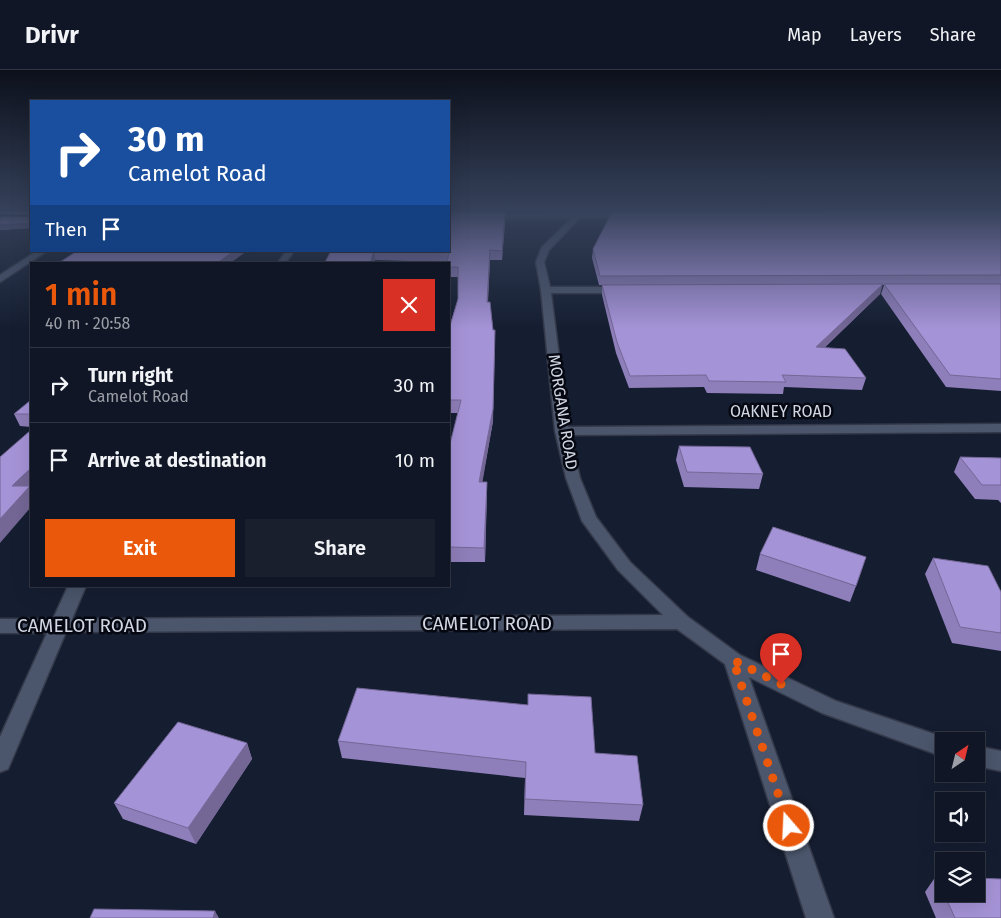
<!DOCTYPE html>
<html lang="en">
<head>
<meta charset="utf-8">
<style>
  :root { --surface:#101625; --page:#191f2d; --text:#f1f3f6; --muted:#9c9fa7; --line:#303542; --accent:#ea580c }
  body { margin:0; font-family:"Fira Sans",sans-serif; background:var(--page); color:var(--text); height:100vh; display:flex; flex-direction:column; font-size:19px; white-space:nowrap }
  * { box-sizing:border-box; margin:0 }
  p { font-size:16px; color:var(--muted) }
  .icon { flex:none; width:28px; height:28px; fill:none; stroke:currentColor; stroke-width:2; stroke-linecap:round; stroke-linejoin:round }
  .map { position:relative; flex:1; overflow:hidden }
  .drawer { position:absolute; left:30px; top:192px; width:420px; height:325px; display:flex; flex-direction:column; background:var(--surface); border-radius:0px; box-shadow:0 5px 20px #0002,0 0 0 1px var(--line) }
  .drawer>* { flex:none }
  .banner { position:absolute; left:30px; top:30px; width:420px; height:152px; border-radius:0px; box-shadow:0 5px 20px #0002,0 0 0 1px var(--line); background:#1a4fa0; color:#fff; overflow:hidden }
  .needle { width:32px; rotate:35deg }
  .controls { position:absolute; left:935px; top:662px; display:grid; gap:10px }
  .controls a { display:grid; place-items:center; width:50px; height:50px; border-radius:0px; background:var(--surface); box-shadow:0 5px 20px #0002,0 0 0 1px var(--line); font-size:25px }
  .pin { position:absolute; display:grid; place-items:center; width:42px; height:42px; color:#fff; margin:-51px -21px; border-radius:50% 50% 50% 0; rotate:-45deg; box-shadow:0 0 5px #0007 }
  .pin .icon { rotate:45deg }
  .me { position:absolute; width:55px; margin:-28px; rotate:341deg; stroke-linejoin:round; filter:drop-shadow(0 0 4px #0008) }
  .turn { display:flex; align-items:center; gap:18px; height:105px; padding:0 15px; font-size:22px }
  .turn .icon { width:65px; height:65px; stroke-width:2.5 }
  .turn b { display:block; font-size:35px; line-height:42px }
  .then { display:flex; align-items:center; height:48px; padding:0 15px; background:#0003; gap:10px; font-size:19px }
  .round { display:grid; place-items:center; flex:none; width:52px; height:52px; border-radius:0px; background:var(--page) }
  .head { display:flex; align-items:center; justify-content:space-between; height:85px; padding:0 15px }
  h1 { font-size:30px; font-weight:600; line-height:38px; color:var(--accent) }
  .cta { display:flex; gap:10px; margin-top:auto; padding:10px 15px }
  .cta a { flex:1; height:58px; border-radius:0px; background:var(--accent); color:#fff; font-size:20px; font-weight:600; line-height:58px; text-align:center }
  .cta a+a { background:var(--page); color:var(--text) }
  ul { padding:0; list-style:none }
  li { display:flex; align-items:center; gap:15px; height:75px; padding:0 15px; border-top:1px solid var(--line) }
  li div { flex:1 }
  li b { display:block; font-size:19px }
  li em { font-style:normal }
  header { display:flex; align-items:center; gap:30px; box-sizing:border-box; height:70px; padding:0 25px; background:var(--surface); border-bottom:1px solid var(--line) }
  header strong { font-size:24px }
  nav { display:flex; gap:28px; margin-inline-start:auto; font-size:18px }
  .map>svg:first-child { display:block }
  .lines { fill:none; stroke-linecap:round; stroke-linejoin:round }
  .minor-casing { stroke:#343949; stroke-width:3 }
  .minor { fill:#4b566c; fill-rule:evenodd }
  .wall { fill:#8e7eb9 }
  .shaded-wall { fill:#746796 }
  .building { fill:#a593d7; stroke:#746796 }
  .route { stroke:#ea580c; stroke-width:9; stroke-dasharray:0 16.2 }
  .labels { text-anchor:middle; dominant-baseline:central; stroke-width:5; stroke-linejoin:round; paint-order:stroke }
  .street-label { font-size:16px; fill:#d0d6e3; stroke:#050810 }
  .near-street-label { font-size:19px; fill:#d0d6e3; stroke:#050810 }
</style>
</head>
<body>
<header>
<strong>Drivr</strong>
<nav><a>Map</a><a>Layers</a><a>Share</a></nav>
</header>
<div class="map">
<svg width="1001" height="848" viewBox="0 0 1001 848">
  <rect width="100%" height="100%" fill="#151e31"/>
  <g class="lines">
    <g class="minor-casing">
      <g id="minor">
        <polygon points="581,141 584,143 630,143 634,145 630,147 580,148 549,180 544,192 550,217 622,217 627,220 622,223 551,223 568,357 1001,354 1001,362 570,365 580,408 596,447 630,492 688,547 740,585 836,631 952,670 944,671 944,687 822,643 749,607 834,848 806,848 725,594 677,559 66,562 8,699 0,702 0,667 47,563 0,563 0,549 53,549 68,516 86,516 72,549 663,545 618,500 582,451 566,408 555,361 541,220 536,192 542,177 572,148 449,149 449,145 577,143"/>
        <polygon points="37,181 47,181 0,212 0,205"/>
        <polygon points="286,181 294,181 285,194 277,194"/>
        <polygon points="976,676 1001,681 1001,701 976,696"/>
      </g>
    </g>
    <use href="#minor" class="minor"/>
  </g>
  <g class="wall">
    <polygon points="0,141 31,141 31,158 0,160 29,147 31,145 0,144"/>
    <polygon points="449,141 506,141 502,190 490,190 488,232 493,351 482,412 487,412 485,492 449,492 449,378 458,343 449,343 449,259 458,229 458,207 449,207 449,194 447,192 375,190 374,194 324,194 331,181 449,181"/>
    <polygon points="615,141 1001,141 1001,321 946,317 881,224 884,215 882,215 880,224 824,278 866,308 862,320 784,317 783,324 707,323 704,317 629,318 616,283 602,225 602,215 599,215 592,188 593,179"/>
    <polygon points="31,330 31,357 20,356 14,344"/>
    <polygon points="679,376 763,404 759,419 684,417 676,390"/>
    <polygon points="960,387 1001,388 1001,433 998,430 975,429 954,402"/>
    <polygon points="760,484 856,516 850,532 756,500"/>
    <polygon points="933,488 1001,522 1001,581 952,573 925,504"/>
    <polygon points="338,671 595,683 643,735 639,751 524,745 525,708 342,688"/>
    <polygon points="247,673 252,689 196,774 123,749 114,733"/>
    <polygon points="936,806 1001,848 936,848 925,822"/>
  </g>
  <g class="shaded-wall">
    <polygon points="505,142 505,150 502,190 502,181"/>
    <polygon points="31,153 31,158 0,160 0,155"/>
    <polygon points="490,180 490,190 487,243 487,232"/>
    <polygon points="234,181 247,181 229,194 216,194"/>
    <polygon points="374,181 375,190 374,194 370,194"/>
    <polygon points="883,214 880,224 813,289 816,277"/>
    <polygon points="495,271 493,351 480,426 479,412"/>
    <polygon points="31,398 31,437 0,473 0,449 12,416"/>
    <polygon points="487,412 487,426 485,492 484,478"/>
    <polygon points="247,673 252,689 196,774 188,758"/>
    <polygon points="215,841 219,848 213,848"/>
  </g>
  <g class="building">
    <polygon points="31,141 31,153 0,155 0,147 29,147 31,145"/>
    <polygon points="826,141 1001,141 1001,205 600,206 593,179 612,142"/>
    <polygon points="449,142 505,142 502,181 490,180 487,232 490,232 493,260 495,260 493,339 479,412 487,412 484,478 449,477 449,378 461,330 449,330 449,259 458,229 458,197 449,197 449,194 447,194 449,182 412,181 449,181"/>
    <polygon points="77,181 234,181 216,194 57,194"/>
    <polygon points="331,181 374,181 370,194 324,194"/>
    <polygon points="883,214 816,277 845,279 866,308 782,305 786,312 709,311 706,305 630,306 617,272 602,215"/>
    <polygon points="884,214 1001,214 1001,309 950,305"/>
    <polygon points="31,330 31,344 14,344"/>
    <polygon points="31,360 31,398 12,416 30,416 0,449 0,387"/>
    <polygon points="679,376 750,377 763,404 687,402"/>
    <polygon points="960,387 1001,388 1001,415 982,415"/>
    <polygon points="773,457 866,487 856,516 760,484"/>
    <polygon points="933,488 988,496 1001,522 1001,563 960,557"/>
    <polygon points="357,618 528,635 528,624 591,627 595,683 637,686 643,735 525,729 526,692 338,671"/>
    <polygon points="178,652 247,673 188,758 114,733"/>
    <polygon points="936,806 944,807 944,824 976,824 976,808 1001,809 1001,848 955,848"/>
    <polygon points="94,839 215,841 213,848 90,848"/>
  </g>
  <linearGradient id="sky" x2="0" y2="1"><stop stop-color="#0c101b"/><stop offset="0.54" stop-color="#35415a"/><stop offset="1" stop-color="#35415a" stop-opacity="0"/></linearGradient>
  <rect width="1001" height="259" fill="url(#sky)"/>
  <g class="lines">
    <polyline class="route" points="781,614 733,590 789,756"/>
  </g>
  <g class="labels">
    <g class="street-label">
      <text x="781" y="341">OAKNEY ROAD</text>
      <text transform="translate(563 342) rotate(81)">MORGANA ROAD</text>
    </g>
    <g class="near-street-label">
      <text x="487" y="553">CAMELOT ROAD</text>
      <text x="82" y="555">CAMELOT ROAD</text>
    </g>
  </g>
</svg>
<div class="controls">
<a><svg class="needle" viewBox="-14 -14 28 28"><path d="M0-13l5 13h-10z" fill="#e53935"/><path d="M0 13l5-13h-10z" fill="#9c9fa7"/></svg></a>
<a><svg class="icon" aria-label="sound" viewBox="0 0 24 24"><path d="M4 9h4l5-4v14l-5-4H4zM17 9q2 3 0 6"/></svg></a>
<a><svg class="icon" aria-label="layers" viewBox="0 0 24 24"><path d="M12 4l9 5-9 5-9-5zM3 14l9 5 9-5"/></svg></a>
</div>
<div class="pin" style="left:781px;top:614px;background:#d93025"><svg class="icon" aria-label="arrive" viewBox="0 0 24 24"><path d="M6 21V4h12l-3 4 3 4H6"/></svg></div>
<svg class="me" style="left:789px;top:756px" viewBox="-20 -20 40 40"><circle r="17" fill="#ea580c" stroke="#fff" stroke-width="3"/><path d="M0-11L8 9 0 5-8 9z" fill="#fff"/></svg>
<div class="banner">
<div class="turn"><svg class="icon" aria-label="right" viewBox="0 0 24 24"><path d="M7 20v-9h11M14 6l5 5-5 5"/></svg><div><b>30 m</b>Camelot Road</div></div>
<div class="then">Then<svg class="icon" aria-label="arrive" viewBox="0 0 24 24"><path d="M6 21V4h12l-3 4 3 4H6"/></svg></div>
</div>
<section class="drawer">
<div class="head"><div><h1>1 min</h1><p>40 m · 20:58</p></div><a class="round" style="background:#d93025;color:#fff"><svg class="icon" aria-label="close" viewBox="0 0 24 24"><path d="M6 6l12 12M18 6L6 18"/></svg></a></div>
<ul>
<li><svg class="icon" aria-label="right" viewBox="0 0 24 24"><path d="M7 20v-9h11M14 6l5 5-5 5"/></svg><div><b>Turn right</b><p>Camelot Road</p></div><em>30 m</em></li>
<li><svg class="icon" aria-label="arrive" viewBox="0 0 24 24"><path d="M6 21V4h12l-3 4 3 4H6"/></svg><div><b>Arrive at destination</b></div><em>10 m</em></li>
</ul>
<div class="cta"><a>Exit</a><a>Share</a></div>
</section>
</div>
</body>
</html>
